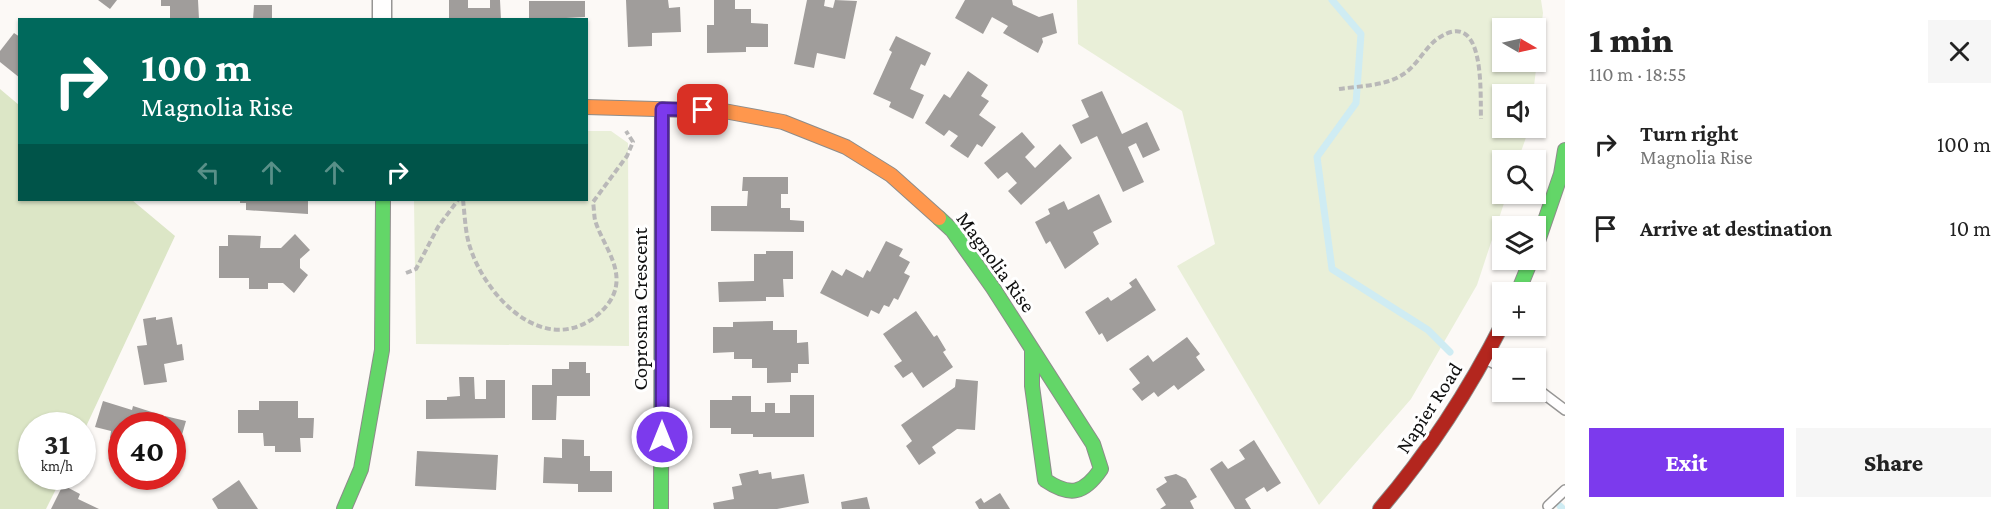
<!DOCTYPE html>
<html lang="en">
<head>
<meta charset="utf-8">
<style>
  :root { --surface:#fff; --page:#f6f6f6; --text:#222; --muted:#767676; --accent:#7c3aed }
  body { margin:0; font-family:"Crimson Pro",serif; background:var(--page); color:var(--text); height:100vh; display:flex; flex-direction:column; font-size:22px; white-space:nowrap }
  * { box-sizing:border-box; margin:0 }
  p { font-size:20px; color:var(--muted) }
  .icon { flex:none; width:33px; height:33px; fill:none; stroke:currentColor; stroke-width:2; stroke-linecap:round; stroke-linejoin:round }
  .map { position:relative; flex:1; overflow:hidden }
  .side { display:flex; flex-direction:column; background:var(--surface); width:450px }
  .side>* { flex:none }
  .top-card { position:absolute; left:18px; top:18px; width:570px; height:183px; border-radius:0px; box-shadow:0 2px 4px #0004; background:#00695c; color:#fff; overflow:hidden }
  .needle { width:39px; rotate:99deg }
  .controls { position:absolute; left:1492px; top:18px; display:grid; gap:12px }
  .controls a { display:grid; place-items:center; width:54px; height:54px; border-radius:0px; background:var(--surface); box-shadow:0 2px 4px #0004; font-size:30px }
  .speed { position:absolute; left:18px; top:412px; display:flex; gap:12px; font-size:30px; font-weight:700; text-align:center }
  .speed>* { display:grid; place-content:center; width:78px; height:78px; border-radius:50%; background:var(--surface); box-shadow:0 2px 4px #0004; line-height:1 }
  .speed small { font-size:15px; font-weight:400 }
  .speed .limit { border:9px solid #d22; background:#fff; color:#111 }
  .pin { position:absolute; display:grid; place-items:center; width:51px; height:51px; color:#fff; margin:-26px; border-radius:12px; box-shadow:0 3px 9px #0006 }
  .me { position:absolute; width:66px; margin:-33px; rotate:0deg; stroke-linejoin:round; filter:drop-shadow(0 0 4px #0008) }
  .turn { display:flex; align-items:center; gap:21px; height:126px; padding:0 24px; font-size:27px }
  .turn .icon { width:78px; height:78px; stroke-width:2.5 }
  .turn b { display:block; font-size:42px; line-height:51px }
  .lanes { display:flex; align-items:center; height:57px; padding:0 24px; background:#0003; justify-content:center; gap:30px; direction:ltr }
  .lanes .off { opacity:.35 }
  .round { display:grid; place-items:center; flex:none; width:63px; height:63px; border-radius:0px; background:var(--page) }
  .overview { display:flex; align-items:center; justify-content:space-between; height:102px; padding:0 24px }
  h1 { font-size:36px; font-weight:800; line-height:45px }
  .cta { display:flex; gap:12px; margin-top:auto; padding:12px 24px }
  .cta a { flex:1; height:69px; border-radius:0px; background:var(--accent); color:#fff; font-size:24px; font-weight:800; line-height:69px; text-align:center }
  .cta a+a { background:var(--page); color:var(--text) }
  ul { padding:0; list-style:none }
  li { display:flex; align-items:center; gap:18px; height:84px; padding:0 24px }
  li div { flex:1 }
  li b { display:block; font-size:22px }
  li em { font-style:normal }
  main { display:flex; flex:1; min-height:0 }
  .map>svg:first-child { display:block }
  .green { fill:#e9efd8; fill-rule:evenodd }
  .forest { fill:#dce6c6 }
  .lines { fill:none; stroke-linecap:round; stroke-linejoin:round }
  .stream { stroke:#cfecf3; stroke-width:7 }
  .building { fill:#a09d9b }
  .lane-casing { stroke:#969594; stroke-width:12 }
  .street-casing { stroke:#969594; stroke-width:21 }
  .fast-casing { stroke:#8d8c8a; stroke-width:16 }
  .slow-casing { stroke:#8d8c8a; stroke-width:16 }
  .jam-casing { stroke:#8d8c8a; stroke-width:16 }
  .path { stroke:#b9b8b8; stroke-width:4; stroke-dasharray:6 3; stroke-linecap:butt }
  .lane { stroke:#fffefe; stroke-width:9 }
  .street { stroke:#fffefe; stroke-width:18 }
  .fast { stroke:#63d668; stroke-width:14 }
  .slow { stroke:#ff974d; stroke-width:14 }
  .jam { stroke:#b3261e; stroke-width:14 }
  .route-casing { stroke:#51269a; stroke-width:15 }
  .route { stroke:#7c3aed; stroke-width:10 }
  .labels { text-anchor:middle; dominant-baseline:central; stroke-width:6; stroke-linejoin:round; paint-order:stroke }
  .street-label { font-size:21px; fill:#101010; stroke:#fff }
</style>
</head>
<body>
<main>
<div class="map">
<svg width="1565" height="509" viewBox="0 0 1565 509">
  <rect width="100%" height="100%" fill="#fcf9f6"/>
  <g class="green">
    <path d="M1077,0H1541L1543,13L1533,94H1503V128L1529,129L1518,160H1503V194H1507L1477,285L1411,399L1319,505L1177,266L1215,244L1182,111L1078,44ZM1503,28H1536V62H1503Z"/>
    <polygon points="587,131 611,131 628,143 629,346 416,344 414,200 586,200"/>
  </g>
  <polygon class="forest" points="0,89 19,105 20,200 132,200 175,236 83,433 82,426 32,426 32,477 62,477 46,509 0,509"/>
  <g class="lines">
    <g class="stream">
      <polyline points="1332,0 1361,34 1356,103 1317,157 1332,269 1428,330 1450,352"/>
      <polyline points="1560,506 1563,509"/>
    </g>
  </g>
  <g class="building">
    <polygon points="98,0 117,0 110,9"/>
    <polygon points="161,0 198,0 199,19 170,20 170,6 161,6"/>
    <polygon points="449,0 468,0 468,8 490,8 490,0 500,0 501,20 449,19"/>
    <polygon points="626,0 668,0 669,8 680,7 681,32 652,33 652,46 628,47"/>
    <polygon points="714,0 735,0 735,9 751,9 751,23 768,24 768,47 746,47 746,52 707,53 707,25 714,25"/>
    <polygon points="807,0 825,0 824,6 833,8 835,0 857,1 845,59 817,53 814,68 794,64"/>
    <polygon points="965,0 1012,0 1013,5 1039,17 1053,13 1057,33 1042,38 1043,42 1038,53 1003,33 1008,26 992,17 983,34 955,18"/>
    <polygon points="529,1 585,1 585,17 529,20"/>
    <polygon points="254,5 272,5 272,20 253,20"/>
    <polygon points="14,33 20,37 20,78 0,62 0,51"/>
    <polygon points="896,36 931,53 925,66 921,64 910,89 924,95 913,119 889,107 891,102 873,94 892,52 889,50"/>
    <polygon points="968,71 988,85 981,96 989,101 979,115 996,127 982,147 977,144 968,158 950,146 958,136 949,130 944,136 925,123 944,94 950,98"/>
    <polygon points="1102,91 1122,134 1147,122 1160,150 1143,158 1136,143 1128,147 1144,182 1123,192 1097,136 1081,144 1072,125 1089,117 1081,100"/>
    <polygon points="1022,132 1035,147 1025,157 1035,168 1060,144 1072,158 1021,205 1008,191 1017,183 1007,172 998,179 984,163"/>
    <polygon points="743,177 788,177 788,194 781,194 781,208 790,208 790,220 804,221 804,232 711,231 711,206 747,206 748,191 742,191"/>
    <polygon points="1099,194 1112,222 1093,232 1099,244 1065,269 1050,241 1046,244 1035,222 1050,214 1048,209 1064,201 1068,210"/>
    <polygon points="240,200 308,200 308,214 246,210 246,203 240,203"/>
    <polygon points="295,234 310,250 300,259 300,268 308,275 294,293 283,283 268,283 268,289 249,289 249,278 219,278 219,246 228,246 228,235 261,236 260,248 281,248"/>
    <polygon points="886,241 903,249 899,256 910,262 904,273 910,276 898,300 894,298 889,307 884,305 879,314 871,310 868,317 820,293 832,270 842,276 846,269 863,278 867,270 870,272"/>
    <polygon points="766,251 793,251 793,279 783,279 784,297 766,297 766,301 719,302 718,282 754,281 754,254 766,254"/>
    <polygon points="1136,278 1156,310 1107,342 1102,333 1099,335 1085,312 1108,297 1111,301 1132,287 1129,283"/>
    <polygon points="916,311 934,337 937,335 946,350 943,352 953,367 923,388 912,372 903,378 894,366 902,361 883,334"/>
    <polygon points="156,317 156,320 172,317 177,345 182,344 184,360 164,364 167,382 144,385 137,346 147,345 143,319"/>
    <polygon points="773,321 773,330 797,330 797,343 808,342 809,364 798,364 798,373 791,373 791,382 767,383 767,368 752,368 752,359 734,359 734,352 713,353 713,327 733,327 733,322"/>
    <polygon points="1187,337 1200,354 1196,357 1205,370 1178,390 1174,385 1158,397 1154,392 1142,401 1132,389 1140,383 1129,369 1148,355 1153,362"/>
    <polygon points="569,362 586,362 586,373 590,373 590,396 557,396 556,420 532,420 532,385 552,385 552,369 569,369"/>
    <polygon points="459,377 474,377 475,399 486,399 486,380 505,380 505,418 426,419 426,400 447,400 447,397 460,396"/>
    <polygon points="956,379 978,381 975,430 957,429 932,447 936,453 919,465 906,446 912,441 901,425 955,387"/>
    <polygon points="790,395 814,395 814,437 753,437 753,434 731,434 731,428 710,428 710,400 732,400 732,396 751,396 751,412 765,412 765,403 775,403 775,413 790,413"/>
    <polygon points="103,401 132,410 133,406 158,414 156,423 163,425 165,416 186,421 173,466 172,426 122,426 122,441 110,438 111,431 95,427"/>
    <polygon points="259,401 298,401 298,418 314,418 313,438 300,438 301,452 275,452 275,446 264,446 263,433 238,433 238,410 259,410"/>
    <polygon points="562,439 584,440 584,456 590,456 590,471 612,471 612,492 578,492 578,484 543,483 544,457 562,458"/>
    <polygon points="1254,440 1281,483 1267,492 1264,487 1245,499 1251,509 1235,509 1210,469 1222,461 1228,469 1245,459 1239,450"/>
    <polygon points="417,451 498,455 496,490 415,486"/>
    <polygon points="758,470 759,474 771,472 772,479 804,474 809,503 777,509 714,509 713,503 734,499 732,487 742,485 739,474"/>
    <polygon points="1176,474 1186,479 1197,497 1190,501 1194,509 1160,509 1166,505 1156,489 1167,482 1164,477"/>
    <polygon points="239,480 258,509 218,509 212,499"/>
    <polygon points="63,485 80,494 78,499 99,509 51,509"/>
    <polygon points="1000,493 1010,509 979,509 975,502 981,498 984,503"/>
    <polygon points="867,497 870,509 842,509 841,502"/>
  </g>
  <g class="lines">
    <g class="lane-casing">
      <g id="lane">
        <polyline points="1485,359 1503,368"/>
        <polyline points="1536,388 1565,410"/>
        <polyline points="1548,506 1565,490"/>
      </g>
    </g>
    <g class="street-casing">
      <polyline id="street" points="382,0 382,20"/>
    </g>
    <g class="fast-casing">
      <g id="fast">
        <path d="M939,218L952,230L993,288L1093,444L1101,469C1084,494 1070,497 1045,480L1032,386V350"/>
        <polyline points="1536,247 1561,174 1565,150"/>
        <polyline points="1518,292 1531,260"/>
        <polyline points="344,509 361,469 382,350 383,200"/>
        <polyline points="661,509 662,109"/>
      </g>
    </g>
    <g class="slow-casing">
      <polyline id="slow" points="586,107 724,111 783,122 846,147 891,175 939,218"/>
    </g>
    <g class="jam-casing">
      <path id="jam" d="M1380,509C1429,452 1469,390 1503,323"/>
    </g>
    <g class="path">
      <path d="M1339,89C1359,86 1385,86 1402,75C1416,67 1424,49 1437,39C1486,5 1480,93 1481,119"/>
      <path d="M463,200C465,216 465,234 471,250C486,294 538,352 589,321C601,314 614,300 616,286C620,263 601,241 595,220C594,215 594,208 593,202L627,156L633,142L626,131"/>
      <polyline points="406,273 416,269 438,227 458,200"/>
    </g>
    <use href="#lane" class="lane"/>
    <use href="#street" class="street"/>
    <use href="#fast" class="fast"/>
    <use href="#slow" class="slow"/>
    <use href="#jam" class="jam"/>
  </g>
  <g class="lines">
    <g class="route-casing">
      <polyline id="route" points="662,437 662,109 703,110"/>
    </g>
    <use href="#route" class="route"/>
  </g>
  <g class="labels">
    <g class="street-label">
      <text transform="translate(996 262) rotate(54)">Magnolia Rise</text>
      <text transform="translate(640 309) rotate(-90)">Coprosma Crescent</text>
      <text transform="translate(1429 408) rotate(-57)">Napier Road</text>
    </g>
  </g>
</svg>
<div class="controls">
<a><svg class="needle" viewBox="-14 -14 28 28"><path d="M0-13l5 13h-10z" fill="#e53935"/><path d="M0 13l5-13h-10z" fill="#767676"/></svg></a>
<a><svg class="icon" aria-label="sound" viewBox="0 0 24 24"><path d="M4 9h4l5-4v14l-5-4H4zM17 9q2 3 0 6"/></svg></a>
<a><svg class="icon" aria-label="search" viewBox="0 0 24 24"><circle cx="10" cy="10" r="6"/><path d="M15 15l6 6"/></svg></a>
<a><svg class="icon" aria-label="layers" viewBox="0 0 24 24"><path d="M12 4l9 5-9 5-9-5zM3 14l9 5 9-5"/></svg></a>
<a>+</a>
<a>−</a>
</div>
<div class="speed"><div>31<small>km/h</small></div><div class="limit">40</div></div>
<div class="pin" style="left:703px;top:110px;background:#d93025"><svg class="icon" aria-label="arrive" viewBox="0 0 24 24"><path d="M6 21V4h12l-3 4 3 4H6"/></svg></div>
<svg class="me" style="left:662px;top:437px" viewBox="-20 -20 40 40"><circle r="17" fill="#7c3aed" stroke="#fff" stroke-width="3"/><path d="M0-11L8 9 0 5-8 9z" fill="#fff"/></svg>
<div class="top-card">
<div class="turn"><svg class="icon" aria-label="right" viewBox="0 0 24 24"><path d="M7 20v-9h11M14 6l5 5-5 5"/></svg><div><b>100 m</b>Magnolia Rise</div></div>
<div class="lanes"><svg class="icon off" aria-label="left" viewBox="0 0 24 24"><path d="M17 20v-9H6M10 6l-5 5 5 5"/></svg><svg class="icon off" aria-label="ahead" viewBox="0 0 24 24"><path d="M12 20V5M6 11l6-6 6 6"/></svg><svg class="icon off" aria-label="ahead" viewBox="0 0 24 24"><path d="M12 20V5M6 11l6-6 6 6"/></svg><svg class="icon" aria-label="right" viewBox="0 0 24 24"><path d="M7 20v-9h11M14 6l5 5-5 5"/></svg></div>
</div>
</div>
<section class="side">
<div class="overview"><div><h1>1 min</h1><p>110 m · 18:55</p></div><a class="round"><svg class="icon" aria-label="close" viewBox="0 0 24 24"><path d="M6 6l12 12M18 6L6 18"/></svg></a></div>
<ul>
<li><svg class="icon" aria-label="right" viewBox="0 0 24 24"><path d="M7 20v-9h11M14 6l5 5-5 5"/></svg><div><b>Turn right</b><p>Magnolia Rise</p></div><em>100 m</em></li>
<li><svg class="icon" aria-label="arrive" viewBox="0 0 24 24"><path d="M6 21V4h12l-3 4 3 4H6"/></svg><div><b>Arrive at destination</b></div><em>10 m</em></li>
</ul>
<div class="cta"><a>Exit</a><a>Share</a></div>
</section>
</main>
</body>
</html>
